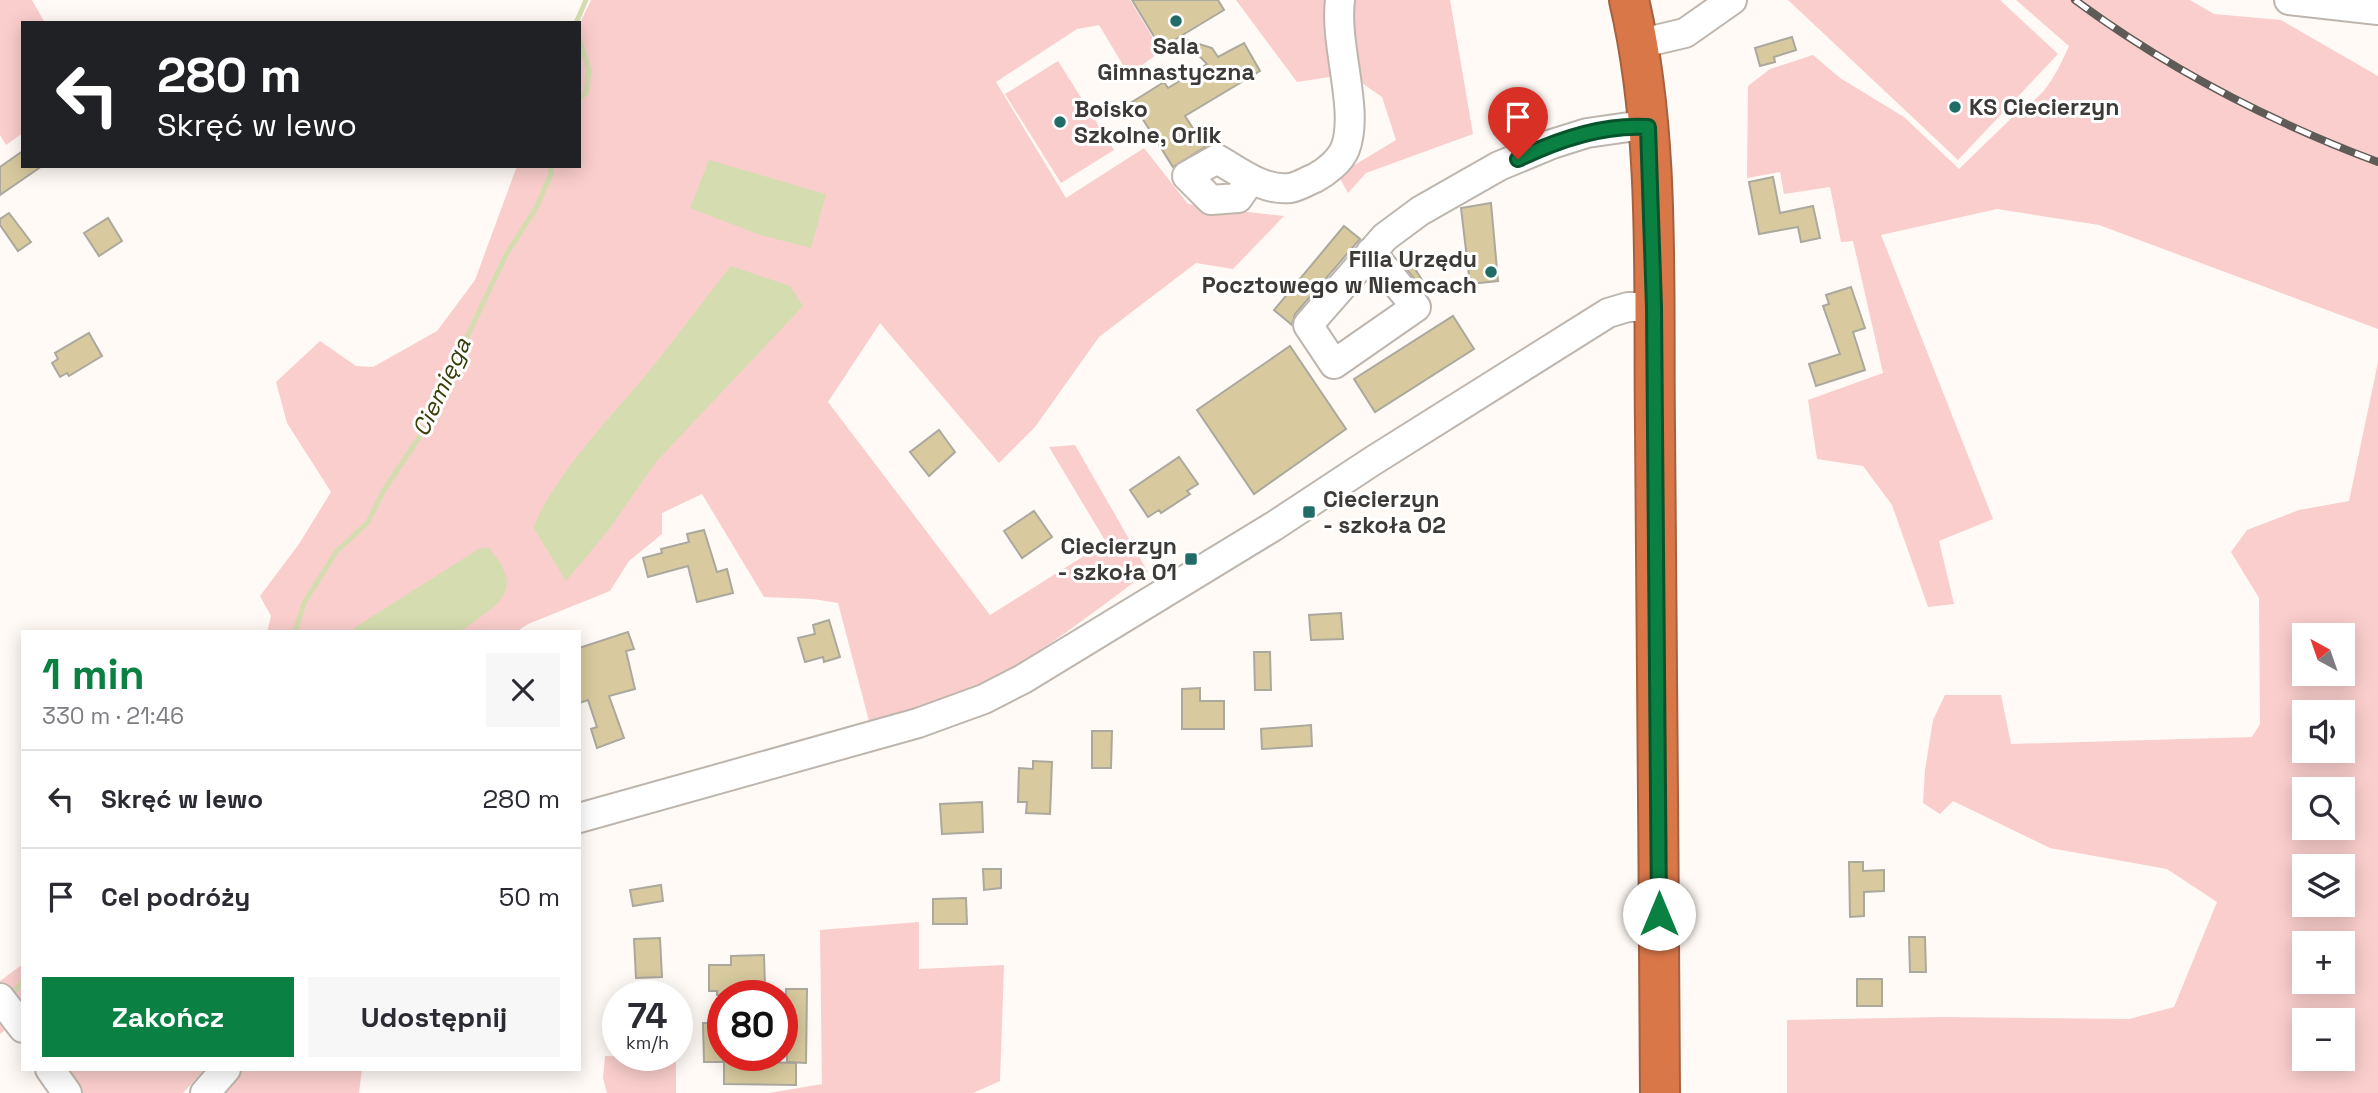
<!DOCTYPE html>
<html lang="pl">
<head>
<meta charset="utf-8">
<style>
  :root { --surface:#fff; --page:#f7f7f7; --text:#2b2b33; --muted:#7c7c81; --line:#e1e1e2; --accent:#0b8043 }
  body { margin:0; font-family:"Space Grotesk",sans-serif; background:var(--page); color:var(--text); height:100vh; display:flex; flex-direction:column; font-size:26px; white-space:nowrap }
  * { box-sizing:border-box; margin:0 }
  p { font-size:23px; color:var(--muted) }
  .icon { flex:none; width:38px; height:38px; fill:none; stroke:currentColor; stroke-width:2; stroke-linecap:round; stroke-linejoin:round }
  .map { position:relative; flex:1; overflow:hidden }
  .drawer { position:absolute; left:21px; top:630px; width:560px; height:441px; display:flex; flex-direction:column; background:var(--surface); border-radius:0px; box-shadow:0 4px 18px #0003 }
  .drawer>* { flex:none }
  .guide { position:absolute; left:21px; top:21px; width:560px; height:147px; border-radius:0px; box-shadow:0 4px 18px #0003; background:#202124; color:#fff; overflow:hidden }
  .needle { width:46px; rotate:320deg }
  .controls { position:absolute; left:2292px; top:623px; display:grid; gap:14px }
  .controls a { display:grid; place-items:center; width:63px; height:63px; border-radius:0px; background:var(--surface); box-shadow:0 4px 18px #0003; font-size:35px }
  .speed { position:absolute; left:602px; top:980px; display:flex; gap:14px; font-size:35px; font-weight:700; text-align:center }
  .speed>* { display:grid; place-content:center; width:91px; height:91px; border-radius:50%; background:var(--surface); box-shadow:0 4px 18px #0003; line-height:1 }
  .speed small { font-size:18px; font-weight:400 }
  .speed .limit { border:10px solid #d22; background:#fff; color:#111 }
  .pin { position:absolute; display:grid; place-items:center; width:60px; height:60px; color:#fff; margin:-72px -30px; border-radius:50% 50% 50% 0; rotate:-45deg; box-shadow:0 0 7px #0007 }
  .pin .icon { rotate:45deg }
  .me { position:absolute; width:77px; margin:-38px; rotate:0deg; stroke-linejoin:round; filter:drop-shadow(0 0 5px #0008) }
  .turn { display:flex; align-items:center; gap:24px; height:147px; padding:0 21px; font-size:32px }
  .turn .icon { width:91px; height:91px; stroke-width:2.5 }
  .turn b { display:block; font-size:49px; line-height:60px }
  .round { display:grid; place-items:center; flex:none; width:74px; height:74px; border-radius:0px; background:var(--page) }
  .head { display:flex; align-items:center; justify-content:space-between; height:119px; padding:0 21px }
  h1 { font-size:42px; font-weight:800; line-height:52px; color:var(--accent) }
  .cta { display:flex; gap:14px; margin-top:auto; padding:14px 21px }
  .cta a { flex:1; height:80px; border-radius:0px; background:var(--accent); color:#fff; font-size:28px; font-weight:800; line-height:80px; text-align:center }
  .cta a+a { background:var(--page); color:var(--text) }
  ul { padding:0; list-style:none }
  li { display:flex; align-items:center; gap:21px; height:98px; padding:0 21px; border-top:2px solid var(--line) }
  li div { flex:1 }
  li b { display:block; font-size:26px }
  li em { font-style:normal }
  .map>svg:first-child { display:block }
  .green { fill:#facecc; fill-rule:evenodd }
  .water { fill:#d5ddb0 }
  .lines { fill:none; stroke-linecap:round; stroke-linejoin:round }
  .stream { stroke:#d5ddb0; stroke-width:5 }
  .building { fill:#d8ca9e; stroke:#aba89e; stroke-width:2 }
  .minor-casing { stroke:#beb6ae; stroke-width:32 }
  .highway-casing { stroke:#a36142; stroke-width:42 }
  .minor { stroke:#fff; stroke-width:28 }
  .highway { stroke:#da7749; stroke-width:38 }
  .rail-casing { stroke:#5f5c58; stroke-width:8 }
  .rail { stroke:#fff; stroke-width:5; stroke-dasharray:16; stroke-linecap:butt }
  .route-casing { stroke:#07532c; stroke-width:18 }
  .route { stroke:#0b8043; stroke-width:12 }
  .poi-dot { fill:#226c67; stroke:#fff; stroke-width:2.5 }
  .labels { text-anchor:middle; dominant-baseline:central; stroke-width:6; stroke-linejoin:round; paint-order:stroke }
  .poi-label { font-size:23px; font-weight:bold; fill:#3c3936; stroke:#fff; text-anchor:start }
  .water-label { font-size:24px; font-style:italic; fill:#383f0a; stroke:#fff }
</style>
</head>
<body>
<div class="map">
<svg width="2378" height="1093" viewBox="0 0 2378 1093">
  <rect width="100%" height="100%" fill="#fffaf5"/>
  <g class="green">
    <polygon points="0,0 32,0 45,23 23,23 23,133 6,145 0,135"/>
    <path d="M591,0H1130L1161,51L1129,75L1099,25L1077,29L996,82L1066,198L1144,148L1188,204L1196,205L1219,185L1239,211L1284,216L1233,269L1196,263L1099,337L1035,427L999,463L880,323L828,402L990,615L1106,542L1049,447L1075,445L1148,572C1090,614 1024,669 957,695C929,706 898,713 869,721L838,603L813,599L764,597L702,494L662,513V534L629,561L610,591L528,624L516,632H267L271,616L260,596L299,544L331,492L287,423L276,382L320,341L356,366L373,367L437,331L475,280L517,166H579V25Z"/>
    <polygon points="1236,0 1450,0 1473,134 1366,173 1348,193 1338,175 1396,140 1382,97 1349,74 1297,82"/>
    <polygon points="1788,0 2000,0 2058,54 1958,160"/>
    <path d="M2016,0H2190L2214,14L2281,20L2378,76V329L2099,225L1997,209L1881,235L1993,519L1939,541L1954,604L1928,607L1892,505L1863,466L1817,459L1808,400L1883,373L1853,241L1841,242L1830,187L1784,194L1780,172L1747,178L1748,86L1770,69L1813,55L1840,78L1904,117L1959,169L2023,107C2046,97 2059,68 2069,46Z"/>
    <polygon points="1058,61 1114,150 1061,183 1005,94"/>
    <path d="M2378,362V1093H1787V1020L1942,1017L2129,1019L2174,1007L2217,902L2167,869L2050,848L1953,801L1940,814L1923,803L1925,770L1933,720L1945,695H2001L2011,744L2252,737L2260,724L2259,598L2231,552L2247,530L2299,510L2349,501ZM2305,635H2343V674H2305ZM2305,712H2343V751H2305ZM2305,789H2343V828H2305ZM2343,866V905H2305V866ZM2343,943V982H2305V943ZM2305,1020H2343V1059H2305Z"/>
    <polygon points="919,922 919,969 1004,965 1000,1081 973,1093 769,1093 822,1084 820,930"/>
    <polygon points="23,964 23,1016 0,1034 0,981"/>
    <polygon points="605,1056 676,1058 676,1093 607,1093 603,1078"/>
    <polygon points="60,1069 205,1069 183,1093 77,1093"/>
    <polygon points="240,1069 362,1069 359,1093 219,1093"/>
  </g>
  <g class="water">
    <polygon points="709,160 826,194 811,248 760,235 690,208"/>
    <path d="M731,266L790,286L803,306L656,462L607,532L566,581L533,527C558,472 606,422 645,376C675,340 702,302 731,266Z"/>
    <path d="M480,548H489C515,579 513,596 479,618C472,623 464,631 456,632C422,635 386,632 352,632L354,628Z"/>
  </g>
  <g class="lines">
    <g class="stream">
      <polyline points="576,23 586,0"/>
      <polyline points="579,38 589,70 586,93 579,98"/>
      <polyline points="295,632 304,603 336,552 368,522 384,490 426,427 433,400 451,370 506,255 536,208 551,174 550,166"/>
      <polyline points="9,998 23,981"/>
    </g>
  </g>
  <g class="building">
    <polygon points="1132,0 1218,0 1224,10 1161,48"/>
    <polygon points="1792,37 1796,50 1774,57 1775,62 1760,66 1755,48"/>
    <polygon points="1183,39 1212,48 1218,57 1244,43 1260,71 1185,116 1205,147 1173,167 1132,102 1164,82 1168,88 1207,64"/>
    <polygon points="23,151 23,166 42,166 0,195 0,167"/>
    <polygon points="1773,177 1780,213 1813,206 1820,238 1801,242 1798,227 1759,234 1749,182"/>
    <polygon points="1491,203 1498,281 1470,284 1461,208"/>
    <polygon points="9,213 31,242 18,251 0,225 0,219"/>
    <polygon points="108,218 122,241 99,256 84,233"/>
    <polygon points="1344,226 1360,239 1295,314 1292,325 1274,310"/>
    <polygon points="1408,258 1424,283 1420,286 1401,262"/>
    <polygon points="1851,287 1865,328 1853,332 1865,370 1816,386 1809,364 1840,354 1823,306 1829,304 1826,295"/>
    <polygon points="1453,316 1474,349 1375,412 1354,379"/>
    <polygon points="89,333 102,356 69,376 67,373 60,377 52,363 58,359 55,353"/>
    <polygon points="1290,346 1346,429 1254,494 1197,410"/>
    <polygon points="939,430 955,452 929,476 910,452"/>
    <polygon points="1179,457 1198,484 1187,491 1190,494 1161,513 1159,510 1148,517 1130,490"/>
    <polygon points="1034,511 1052,537 1022,558 1004,531"/>
    <polygon points="704,530 717,572 727,569 733,593 697,602 688,566 648,577 643,558 662,553 661,549 689,542 687,534"/>
    <polygon points="1341,613 1343,639 1311,640 1309,615"/>
    <polygon points="829,620 840,657 824,662 823,657 805,662 798,638 815,634 813,625"/>
    <polygon points="628,632 634,649 626,651 635,689 609,696 624,738 597,748 591,729 597,727 588,700 579,703 579,648"/>
    <polygon points="1254,652 1270,652 1271,690 1255,690"/>
    <polygon points="1200,688 1200,701 1224,701 1224,729 1182,729 1182,689"/>
    <polygon points="1311,725 1312,746 1262,749 1261,729"/>
    <polygon points="1092,731 1112,731 1111,768 1092,768"/>
    <polygon points="1033,761 1052,762 1050,814 1026,813 1027,802 1018,802 1019,768 1033,769"/>
    <polygon points="982,802 983,832 942,834 940,804"/>
    <polygon points="1849,862 1863,862 1863,871 1884,870 1884,891 1864,892 1864,916 1850,917"/>
    <polygon points="983,869 1001,869 1001,888 984,890"/>
    <polygon points="661,885 663,901 633,906 630,890"/>
    <polygon points="966,898 967,924 933,924 933,899"/>
    <polygon points="1909,937 1925,937 1926,972 1910,972"/>
    <polygon points="660,938 662,977 636,978 634,939"/>
    <polygon points="764,955 765,987 755,987 755,994 717,995 717,991 709,991 709,965 731,965 731,956"/>
    <rect x="1857" y="979" width="25" height="27"/>
    <polygon points="786,989 807,989 806,1063 787,1062"/>
    <polygon points="703,1023 723,1023 723,1062 704,1062"/>
    <polygon points="724,1061 796,1063 796,1085 724,1084"/>
  </g>
  <g class="lines">
    <g class="minor-casing">
      <g id="minor">
        <polyline points="2289,0 2378,10"/>
        <polyline points="1638,44 1685,33 1732,0"/>
        <path d="M1251,179L1238,198L1211,200L1187,176L1217,159C1240,172 1263,191 1290,188C1298,187 1307,181 1315,178C1326,172 1340,161 1345,149C1360,111 1334,45 1340,0"/>
        <polyline points="1371,252 1416,307 1334,364 1308,325 1385,237 1420,211 1499,166 1552,144 1587,133 1636,126 1648,127"/>
        <polyline points="579,818 918,723 984,699 1023,679 1274,526 1371,462 1608,313 1628,307 1654,307"/>
        <polyline points="0,998 23,1028"/>
        <polyline points="50,1069 67,1093"/>
        <polyline points="205,1093 226,1069"/>
      </g>
    </g>
    <g class="highway-casing">
      <path id="highway" d="M1629,0C1661,136 1653,288 1655,427C1658,649 1658,871 1660,1093"/>
    </g>
    <use href="#minor" class="minor"/>
    <use href="#highway" class="highway"/>
    <g class="rail-casing">
      <path id="rail" d="M2075,0C2167,68 2271,122 2378,162"/>
    </g>
    <use href="#rail" class="rail"/>
  </g>
  <g class="lines">
    <g class="route-casing">
      <path id="route" d="M1518,159C1557,140 1604,124 1648,127L1654,307L1659,914"/>
    </g>
    <use href="#route" class="route"/>
  </g>
  <g class="poi-dot">
    <circle cx="1176" cy="21" r="7"/>
    <circle cx="1955" cy="107" r="7"/>
    <circle cx="1060" cy="122" r="7"/>
    <circle cx="1491" cy="272" r="7"/>
    <rect x="1302" y="505" width="14" height="14" rx="3.5"/>
    <rect x="1184" y="552" width="14" height="14" rx="3.5"/>
  </g>
  <g class="labels">
    <g class="poi-label">
      <text x="1176" y="46" text-anchor="middle">Sala<tspan x="1176" dy="26">Gimnastyczna</tspan></text>
      <text x="1969" y="107">KS Ciecierzyn</text>
      <text x="1074" y="109">Boisko<tspan x="1074" dy="26">Szkolne, Orlik</tspan></text>
      <text x="1477" y="259" text-anchor="end">Filia Urzędu<tspan x="1477" dy="26">Pocztowego w Niemcach</tspan></text>
      <text x="1323" y="499">Ciecierzyn<tspan x="1323" dy="26">- szkoła 02</tspan></text>
      <text x="1177" y="546" text-anchor="end">Ciecierzyn<tspan x="1177" dy="26">- szkoła 01</tspan></text>
    </g>
    <g class="water-label">
      <text transform="translate(441 387) rotate(-65)">Ciemięga</text>
    </g>
  </g>
</svg>
<div class="controls">
<a><svg class="needle" viewBox="-14 -14 28 28"><path d="M0-13l5 13h-10z" fill="#e53935"/><path d="M0 13l5-13h-10z" fill="#7c7c81"/></svg></a>
<a><svg class="icon" aria-label="sound" viewBox="0 0 24 24"><path d="M4 9h4l5-4v14l-5-4H4zM17 9q2 3 0 6"/></svg></a>
<a><svg class="icon" aria-label="search" viewBox="0 0 24 24"><circle cx="10" cy="10" r="6"/><path d="M15 15l6 6"/></svg></a>
<a><svg class="icon" aria-label="layers" viewBox="0 0 24 24"><path d="M12 4l9 5-9 5-9-5zM3 14l9 5 9-5"/></svg></a>
<a>+</a>
<a>−</a>
</div>
<div class="speed"><div>74<small>km/h</small></div><div class="limit">80</div></div>
<div class="pin" style="left:1518px;top:159px;background:#d93025"><svg class="icon" aria-label="arrive" viewBox="0 0 24 24"><path d="M6 21V4h12l-3 4 3 4H6"/></svg></div>
<svg class="me" style="left:1659px;top:914px" viewBox="-20 -20 40 40"><circle r="19" fill="#fff"/><path d="M0-13L10 11 0 6-10 11z" fill="#0b8043"/></svg>
<div class="guide">
<div class="turn"><svg class="icon" aria-label="left" viewBox="0 0 24 24"><path d="M17 20v-9H6M10 6l-5 5 5 5"/></svg><div><b>280 m</b>Skręć w lewo</div></div>
</div>
<section class="drawer">
<div class="head"><div><h1>1 min</h1><p>330 m · 21:46</p></div><a class="round"><svg class="icon" aria-label="close" viewBox="0 0 24 24"><path d="M6 6l12 12M18 6L6 18"/></svg></a></div>
<ul>
<li><svg class="icon" aria-label="left" viewBox="0 0 24 24"><path d="M17 20v-9H6M10 6l-5 5 5 5"/></svg><div><b>Skręć w lewo</b></div><em>280 m</em></li>
<li><svg class="icon" aria-label="arrive" viewBox="0 0 24 24"><path d="M6 21V4h12l-3 4 3 4H6"/></svg><div><b>Cel podróży</b></div><em>50 m</em></li>
</ul>
<div class="cta"><a>Zakończ</a><a>Udostępnij</a></div>
</section>
</div>
</body>
</html>
